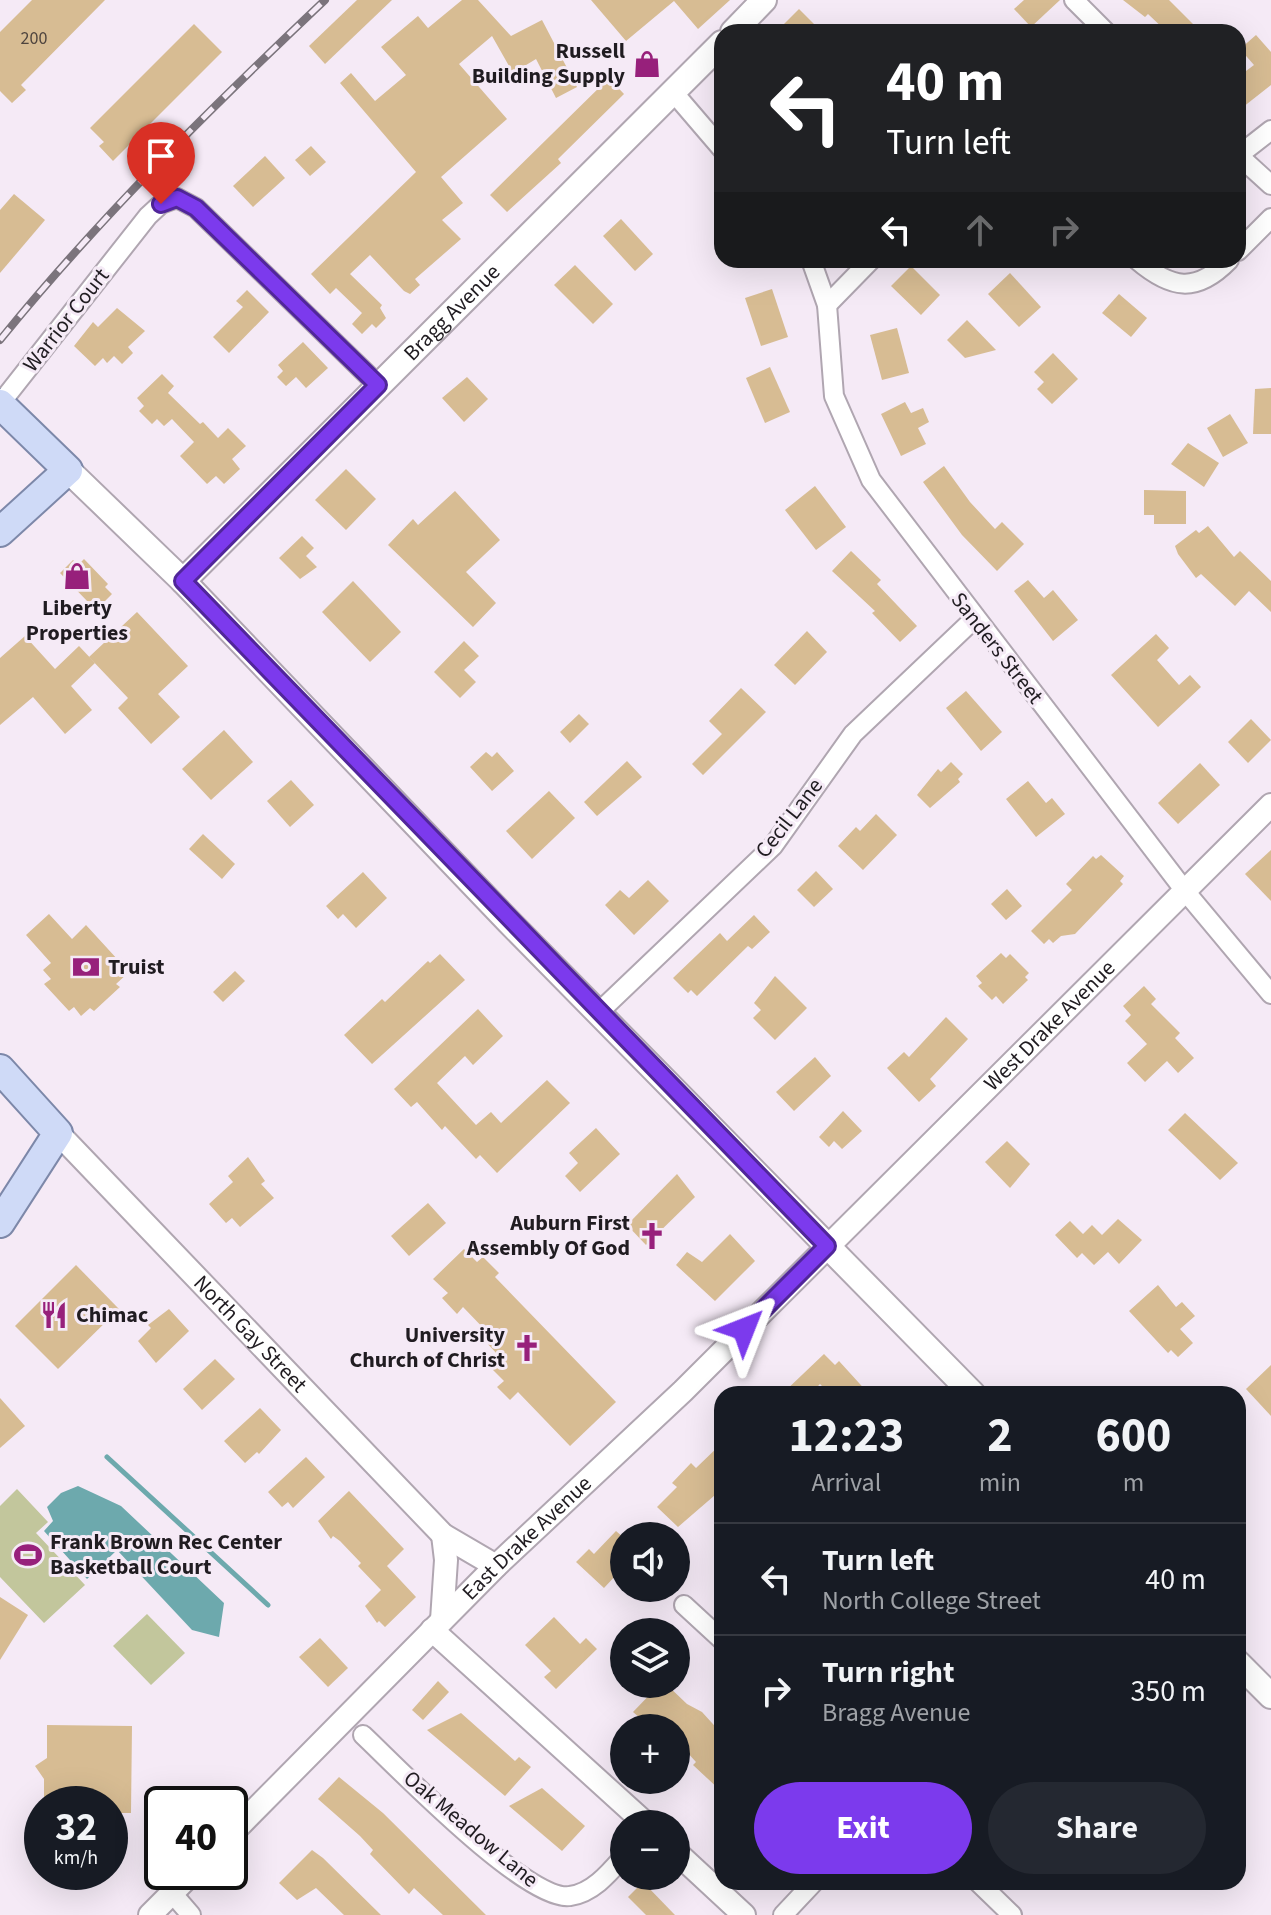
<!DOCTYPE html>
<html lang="en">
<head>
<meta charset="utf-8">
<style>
  :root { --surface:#171b24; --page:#242831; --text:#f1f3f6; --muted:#9ea1a6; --line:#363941; --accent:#7c3aed }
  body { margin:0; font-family:"Source Sans 3",sans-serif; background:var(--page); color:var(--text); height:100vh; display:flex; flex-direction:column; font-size:30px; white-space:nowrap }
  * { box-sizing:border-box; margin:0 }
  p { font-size:26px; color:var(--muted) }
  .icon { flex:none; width:44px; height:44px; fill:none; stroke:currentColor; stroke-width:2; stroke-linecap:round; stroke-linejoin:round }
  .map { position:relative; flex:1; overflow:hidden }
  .side { position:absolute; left:714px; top:1386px; width:532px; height:504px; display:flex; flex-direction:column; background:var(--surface); border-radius:24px; box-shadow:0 8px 32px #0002 }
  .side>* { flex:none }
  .top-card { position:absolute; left:714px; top:24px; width:532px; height:244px; border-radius:24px; box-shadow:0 8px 32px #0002; background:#202124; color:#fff; overflow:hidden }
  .buttons { position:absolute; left:610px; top:1522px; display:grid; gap:16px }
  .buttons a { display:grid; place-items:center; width:80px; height:80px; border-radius:50%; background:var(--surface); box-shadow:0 8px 32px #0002; font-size:40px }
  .speed { position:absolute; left:24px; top:1786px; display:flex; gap:16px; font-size:40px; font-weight:700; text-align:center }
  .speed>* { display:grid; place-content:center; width:104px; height:104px; border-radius:50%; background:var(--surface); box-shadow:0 8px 32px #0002; line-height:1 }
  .speed small { font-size:20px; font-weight:400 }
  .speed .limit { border:4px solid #111; border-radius:12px; background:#fff; color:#111 }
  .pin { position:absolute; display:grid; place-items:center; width:68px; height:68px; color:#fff; margin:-82px -34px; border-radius:50% 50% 50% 0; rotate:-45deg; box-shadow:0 0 8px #0007 }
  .pin .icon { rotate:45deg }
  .me { position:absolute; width:88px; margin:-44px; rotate:45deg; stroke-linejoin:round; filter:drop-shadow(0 0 6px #0008) }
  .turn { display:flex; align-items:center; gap:28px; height:168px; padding:0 40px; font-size:36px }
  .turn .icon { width:104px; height:104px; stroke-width:2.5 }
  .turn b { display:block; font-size:56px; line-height:68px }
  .lanes { display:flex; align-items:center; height:76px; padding:0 40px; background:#0003; justify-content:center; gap:40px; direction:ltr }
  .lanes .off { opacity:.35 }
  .eta { display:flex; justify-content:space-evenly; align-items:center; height:136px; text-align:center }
  .eta b { font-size:48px; font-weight:700; line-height:56px }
  .primary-button { display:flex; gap:16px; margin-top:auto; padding:16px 40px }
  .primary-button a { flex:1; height:92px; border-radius:48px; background:var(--accent); color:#fff; font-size:32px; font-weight:700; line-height:92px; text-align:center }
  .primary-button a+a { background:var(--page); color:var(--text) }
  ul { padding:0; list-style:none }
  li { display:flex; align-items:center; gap:24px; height:112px; padding:0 40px; border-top:2px solid var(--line) }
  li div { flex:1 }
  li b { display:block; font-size:30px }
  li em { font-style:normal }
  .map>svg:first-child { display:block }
  .green { fill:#c2c69c }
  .water { fill:#6da9ad }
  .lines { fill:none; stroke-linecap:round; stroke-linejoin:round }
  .stream { stroke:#6da9ad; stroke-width:5 }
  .building { fill:#d7bc93 }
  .minor-casing { stroke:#b0a6b1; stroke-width:22 }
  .tertiary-casing { stroke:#b0a6b1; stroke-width:26 }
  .secondary-casing { stroke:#b0a6b1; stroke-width:28 }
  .primary-casing { stroke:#7d88a9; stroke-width:32 }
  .minor { stroke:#fff; stroke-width:18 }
  .tertiary { stroke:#fff; stroke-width:22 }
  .secondary { stroke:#fff; stroke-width:24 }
  .primary { stroke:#cfdaf7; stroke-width:28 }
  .rail-casing { stroke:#7b747c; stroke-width:8 }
  .rail { stroke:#f5eaf6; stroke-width:5; stroke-dasharray:15; stroke-linecap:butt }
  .route-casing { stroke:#51269a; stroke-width:20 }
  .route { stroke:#7c3aed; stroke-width:14 }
  .labels { text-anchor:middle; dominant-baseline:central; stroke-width:6; stroke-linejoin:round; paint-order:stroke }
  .number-label { font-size:18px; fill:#4e443e }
  .poi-label { font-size:22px; font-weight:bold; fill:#201c21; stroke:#f5eaf6; text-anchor:end }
  .street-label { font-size:22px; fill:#201c21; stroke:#f5eaf6 }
</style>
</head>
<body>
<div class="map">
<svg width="1271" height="1915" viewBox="0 0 1271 1915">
  <rect width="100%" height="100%" fill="#f5eaf6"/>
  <g class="green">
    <polygon points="17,1489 48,1522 36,1533 85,1585 44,1623 0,1577 0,1506"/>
    <polygon points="147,1614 185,1653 151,1685 113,1646"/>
  </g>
  <polygon class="water" points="78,1486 121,1506 224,1603 219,1637 192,1630 117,1550 87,1579 44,1531 53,1521 47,1507 61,1493"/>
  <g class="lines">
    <polyline class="stream" points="107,1457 268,1605"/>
  </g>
  <g class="building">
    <polygon points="32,0 105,0 21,85 26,90 12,103 0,91 0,32"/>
    <polygon points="357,0 392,0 325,64 309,46"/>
    <polygon points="462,0 478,0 511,36 542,20 577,87 556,98 536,59 513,73 492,36 459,64 507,119 441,177 463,203 442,220 461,239 415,279 420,285 410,294 404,291 370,255 350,274 382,305 380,308 386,318 376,328 372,324 362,334 352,324 362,313 336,288 330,294 311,274 416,172 340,83 351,73 375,101 406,75 381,47 418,16 428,28"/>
    <polygon points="591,0 730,0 698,29 674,1 626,41"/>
    <polygon points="1024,0 1060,0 1031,27 1014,9"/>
    <polygon points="1123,0 1169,0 1201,32 1167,32 1148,14 1145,17"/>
    <polygon points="799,9 822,32 776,32"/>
    <polygon points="194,24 222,52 113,161 99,146 104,142 90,128"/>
    <polygon points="1256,35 1271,52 1271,85 1238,111 1238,77 1254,65 1240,49"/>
    <polygon points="609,78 624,94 558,159 561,163 507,212 490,195"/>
    <polygon points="311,146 326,162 310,176 295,160"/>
    <polygon points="265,156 285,178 253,207 233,186"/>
    <polygon points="14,194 45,220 0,273 0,210"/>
    <polygon points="621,219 653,254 635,271 603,236"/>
    <polygon points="575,265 613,304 593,324 554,285"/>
    <polygon points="911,266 940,295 921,315 891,286"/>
    <polygon points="1010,273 1041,307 1019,327 988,294"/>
    <polygon points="772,289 788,337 761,346 745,298"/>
    <polygon points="247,290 269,312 229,353 213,337 243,307 236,301"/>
    <polygon points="1119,294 1147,318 1131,337 1102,313"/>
    <polygon points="117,308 145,331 128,347 133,353 122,364 114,356 107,363 103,358 95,366 74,346 93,322 98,327"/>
    <polygon points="967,320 996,350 965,358 947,340"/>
    <polygon points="897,328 909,373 882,380 870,335"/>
    <polygon points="303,342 328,368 306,388 296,377 286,386 277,377 283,371 278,365"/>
    <polygon points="1053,353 1078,379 1052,404 1037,389 1044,382 1034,372"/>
    <polygon points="770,367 790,412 765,423 746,378"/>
    <polygon points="162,374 174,386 168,393 200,424 203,422 218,438 228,428 246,446 232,459 240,469 224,484 216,476 207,484 180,456 194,442 172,419 164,426 157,419 152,424 139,411 144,406 137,398"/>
    <polygon points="467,377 488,399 464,422 442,398"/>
    <polygon points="1271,388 1271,434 1253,434 1255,389"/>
    <polygon points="905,402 911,413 923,408 929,422 918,428 926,444 901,456 881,414"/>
    <polygon points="1230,414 1248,443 1223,457 1207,428"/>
    <polygon points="1188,443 1219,463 1204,487 1171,464"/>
    <polygon points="944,466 970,502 995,529 1002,522 1024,544 997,571 962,535 923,482"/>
    <polygon points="346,469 376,499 346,530 315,500"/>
    <polygon points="815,486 846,527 816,550 785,510"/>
    <polygon points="1144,490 1186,491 1186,524 1154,524 1154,515 1144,515"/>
    <polygon points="455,491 500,540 466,572 496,603 473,627 388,545 413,519 418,525"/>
    <polygon points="1208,526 1234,557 1240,551 1271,581 1271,612 1249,591 1235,606 1201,574 1196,578 1178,554 1175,546 1196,530 1199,533"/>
    <polygon points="302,536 314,548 306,556 317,567 300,579 279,558"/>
    <polygon points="851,551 881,580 877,584 917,626 900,642 872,613 875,611 832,571"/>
    <polygon points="84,559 108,584 105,587 112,594 99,607 92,600 89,603 60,573 73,560 78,565"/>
    <polygon points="1028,580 1044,598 1053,590 1078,620 1053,641 1014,591"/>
    <polygon points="353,581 401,632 370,662 322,612"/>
    <polygon points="137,612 188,666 158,694 180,717 151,744 118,708 128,698 89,657"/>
    <polygon points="807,631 827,652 795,685 774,665"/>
    <polygon points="1156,634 1169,648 1157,660 1179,685 1190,675 1201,687 1158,727 1111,675"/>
    <polygon points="25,636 55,669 79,646 95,663 71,686 92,710 65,734 33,697 0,725 0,658"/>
    <polygon points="464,641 479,656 464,670 476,682 460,698 434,672"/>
    <polygon points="741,688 766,712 703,775 692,764 722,734 709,721"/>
    <polygon points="966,691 1002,732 981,751 946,708"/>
    <polygon points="579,714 589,724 570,743 560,732"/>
    <polygon points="1251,719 1271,740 1248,763 1228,742"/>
    <polygon points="224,730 253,762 211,800 182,769"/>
    <polygon points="486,752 492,757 497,752 514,771 492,791 470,767"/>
    <polygon points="627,761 642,777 597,816 584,802"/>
    <polygon points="951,762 963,774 958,779 960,782 930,808 917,795 938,769 941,772"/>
    <polygon points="1200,763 1220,785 1178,824 1158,803"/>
    <polygon points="291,780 314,805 290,827 267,801"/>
    <polygon points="1028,781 1046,803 1052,798 1065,814 1036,837 1006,799"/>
    <polygon points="549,791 575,818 532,859 506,831"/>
    <polygon points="876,814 897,835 863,870 838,846 856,827 860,831"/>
    <polygon points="203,834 235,864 222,879 189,849"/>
    <polygon points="1271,850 1271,901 1245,874"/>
    <polygon points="1101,855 1124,876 1120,881 1123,884 1075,934 1061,936 1053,943 1049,939 1044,944 1031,931 1072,890 1066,884 1093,856 1096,859"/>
    <polygon points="816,871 833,889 814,907 797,890"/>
    <polygon points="363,872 387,898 356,928 343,914 338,919 326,906"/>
    <polygon points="648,880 669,901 634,935 605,905 620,890 629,898"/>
    <polygon points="1007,889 1022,906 1006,920 991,904"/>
    <polygon points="49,914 72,939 86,925 129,972 116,984 120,987 94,1011 90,1008 81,1016 74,1007 69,1011 44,984 51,979 43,970 51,963 26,935"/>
    <polygon points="754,915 770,932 752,949 748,946 697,996 691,990 688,993 673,978 720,933 727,941"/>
    <polygon points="1001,953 1006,958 1010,954 1029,973 1025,977 1028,980 1003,1004 996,996 992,1000 978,986 982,983 976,976"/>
    <polygon points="440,954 465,980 372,1064 344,1035 382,999 385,1002 428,961 430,963"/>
    <polygon points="235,971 245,981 223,1002 213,992"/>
    <polygon points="775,976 807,1008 775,1040 753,1018 761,1010 754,1003"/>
    <polygon points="1144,986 1156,999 1151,1004 1180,1033 1175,1038 1194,1058 1178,1073 1167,1061 1145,1082 1127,1063 1147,1044 1125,1021 1131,1015 1123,1006"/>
    <polygon points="478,1009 503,1036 473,1065 465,1056 437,1083 476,1125 491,1112 501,1123 547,1080 570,1103 497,1173 480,1155 476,1159 445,1126 442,1130 417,1102 411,1107 394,1089"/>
    <polygon points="946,1017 968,1039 930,1079 936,1086 919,1102 887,1068 904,1052 909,1057"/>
    <polygon points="815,1057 831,1076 794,1111 776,1092"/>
    <polygon points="843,1111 862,1131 842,1149 834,1141 829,1147 819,1137"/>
    <polygon points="1185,1113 1238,1163 1220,1180 1168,1130"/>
    <polygon points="596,1128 620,1154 580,1192 565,1176 578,1163 569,1153"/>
    <polygon points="1007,1141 1030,1164 1010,1188 985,1162"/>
    <polygon points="248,1157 265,1181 261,1184 274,1198 240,1227 232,1218 226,1223 209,1204 233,1182 228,1176"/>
    <polygon points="677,1174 695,1197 646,1245 627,1225"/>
    <polygon points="428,1203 446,1223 409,1256 391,1236"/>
    <polygon points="1118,1219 1142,1240 1119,1264 1108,1252 1094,1265 1082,1253 1077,1258 1055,1235 1070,1221 1083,1234 1092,1225 1102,1235"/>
    <polygon points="730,1234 755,1261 715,1301 676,1265 687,1252 702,1262"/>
    <polygon points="464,1249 477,1262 483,1257 499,1273 495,1277 616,1402 570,1446 518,1392 510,1400 497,1387 504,1381 488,1365 498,1355 484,1340 490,1335 463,1307 457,1314 442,1298 448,1293 433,1279"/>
    <polygon points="76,1265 119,1309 58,1369 15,1326"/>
    <polygon points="1158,1285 1176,1307 1182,1302 1195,1316 1180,1329 1193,1343 1178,1357 1171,1350 1168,1353 1129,1311"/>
    <polygon points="169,1309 189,1331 156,1363 138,1341 151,1328 148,1325"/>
    <polygon points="824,1354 835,1365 839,1361 869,1394 830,1394 820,1384 810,1394 782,1394"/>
    <polygon points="215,1359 235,1379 202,1410 183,1389"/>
    <polygon points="1271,1365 1271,1416 1246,1389"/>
    <polygon points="0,1398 25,1426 0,1448"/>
    <polygon points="260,1408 281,1430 259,1454 257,1452 245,1463 224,1441"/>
    <polygon points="722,1443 722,1489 678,1527 657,1507 677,1487 672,1483 691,1463 696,1468"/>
    <polygon points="306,1457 325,1477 293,1508 288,1502 282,1507 268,1492"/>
    <polygon points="349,1491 404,1549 387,1566 416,1597 385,1627 379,1621 377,1623 365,1606 381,1590 358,1566 361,1563 340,1541 333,1536 331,1539 318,1521"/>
    <polygon points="616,1531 624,1538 624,1581 617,1574 604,1588 576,1562 589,1549 594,1554"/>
    <polygon points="0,1597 28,1615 0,1660"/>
    <polygon points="554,1617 580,1644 586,1638 597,1649 556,1689 544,1677 551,1671 525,1645"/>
    <polygon points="320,1638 348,1668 328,1687 299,1657"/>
    <polygon points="438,1681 449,1692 423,1720 412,1710"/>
    <polygon points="660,1684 666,1684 687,1704 702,1712 722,1734 722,1792 693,1765 696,1762 676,1740 676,1728 658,1728 650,1721 647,1724 633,1712"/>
    <polygon points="461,1713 515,1761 519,1757 531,1767 505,1796 427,1730"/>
    <polygon points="47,1725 132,1726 131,1813 110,1813 110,1804 44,1804 44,1779 35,1766 47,1758"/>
    <polygon points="339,1777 383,1813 486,1915 443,1915 414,1888 409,1894 370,1854 373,1850 360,1836 318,1799"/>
    <polygon points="542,1788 585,1826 562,1851 509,1806"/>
    <polygon points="312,1850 323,1858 381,1915 344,1915 316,1888 297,1900 279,1883"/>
    <polygon points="643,1882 675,1915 646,1915 628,1897"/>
  </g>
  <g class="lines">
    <g class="minor-casing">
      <g id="minor">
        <polyline points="1074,0 1106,32"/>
        <polyline points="674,93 722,149"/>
        <polyline points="1238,155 1271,185"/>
        <polyline points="1239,155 1271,130"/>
        <polyline points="1238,251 1271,218"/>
        <polyline points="811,260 827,305 834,396 871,480 1185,891 1271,994"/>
        <path d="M1137,260C1171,289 1196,294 1229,260"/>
        <polyline points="827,305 871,260"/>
        <polyline points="0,404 148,216 161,204 177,198 196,208 378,385"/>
        <polyline points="598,1013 773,846 853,734 974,619"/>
        <polyline points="684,1605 722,1640"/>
        <path d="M363,1735C397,1767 528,1903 570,1896C593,1893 610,1872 624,1856"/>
        <polyline points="978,1882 1012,1915"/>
        <polyline points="172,1893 191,1915"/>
        <polyline points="783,1915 814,1882"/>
      </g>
    </g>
    <g class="tertiary-casing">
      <g id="tertiary">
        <path id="s1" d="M58,1133L443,1535L496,1566"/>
        <polyline points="442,1620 446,1560 443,1535"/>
        <polyline points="432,1630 646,1824"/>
        <path id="s2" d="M230,1835L496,1566L683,1391L1271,805"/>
        <polyline points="676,1852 744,1915"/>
        <polyline points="150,1915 193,1872"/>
      </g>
    </g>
    <g class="secondary-casing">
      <g id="secondary">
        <polyline points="733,32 764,0"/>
        <polyline points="68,470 183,581 509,922 973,1394"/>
        <path id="s3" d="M183,581L722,43"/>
        <polyline points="1238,1663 1271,1696"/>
      </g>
    </g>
    <g class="primary-casing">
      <g id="primary">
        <polyline points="0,404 68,470 0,532"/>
        <polyline points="0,1069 58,1133 0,1223"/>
      </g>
    </g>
    <use href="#minor" class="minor"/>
    <use href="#tertiary" class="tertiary"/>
    <use href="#secondary" class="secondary"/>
    <use href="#primary" class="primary"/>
    <g class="rail-casing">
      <path id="rail" d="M0,340C99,218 211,108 325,0"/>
    </g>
    <use href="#rail" class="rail"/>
  </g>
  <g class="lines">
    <g class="route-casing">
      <polyline id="route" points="161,204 177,198 196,208 378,385 183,581 827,1246 744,1329"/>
    </g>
    <use href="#route" class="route"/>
  </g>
  <defs>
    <g id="shop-bare" transform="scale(2.16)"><path d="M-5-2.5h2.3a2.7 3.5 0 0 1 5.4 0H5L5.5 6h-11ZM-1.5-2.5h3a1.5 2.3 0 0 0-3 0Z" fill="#97207b" stroke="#f5eaf6" stroke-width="2.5" paint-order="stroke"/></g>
    <g id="bank-bare" transform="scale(2.16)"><path d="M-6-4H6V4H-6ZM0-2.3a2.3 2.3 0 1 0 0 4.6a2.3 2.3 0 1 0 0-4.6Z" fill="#97207b" stroke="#f5eaf6" stroke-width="2.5" paint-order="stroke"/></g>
    <g id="church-bare" transform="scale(2.16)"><path d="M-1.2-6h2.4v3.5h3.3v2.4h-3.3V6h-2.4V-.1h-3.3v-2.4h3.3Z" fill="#97207b" stroke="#f5eaf6" stroke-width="2.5" paint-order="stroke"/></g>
    <g id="restaurant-bare" transform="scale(2.16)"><path d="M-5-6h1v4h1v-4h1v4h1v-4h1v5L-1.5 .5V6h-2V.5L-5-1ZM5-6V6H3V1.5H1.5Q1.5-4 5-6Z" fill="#97207b" stroke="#f5eaf6" stroke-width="2.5" paint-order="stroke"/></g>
    <g id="stadium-bare" transform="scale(2.16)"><path d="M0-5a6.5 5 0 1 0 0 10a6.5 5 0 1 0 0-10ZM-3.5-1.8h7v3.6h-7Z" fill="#97207b" stroke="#f5eaf6" stroke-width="2.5" paint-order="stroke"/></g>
  </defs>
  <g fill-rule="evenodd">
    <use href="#shop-bare" x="647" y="64"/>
    <use href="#shop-bare" x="77" y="576"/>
    <use href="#bank-bare" x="86" y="967"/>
    <use href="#church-bare" x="652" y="1236"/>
    <use href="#restaurant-bare" x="54" y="1315"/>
    <use href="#church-bare" x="527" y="1348"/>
    <use href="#stadium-bare" x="28" y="1555"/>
  </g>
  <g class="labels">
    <g class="number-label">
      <text x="34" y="38">200</text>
    </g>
    <g class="poi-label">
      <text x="625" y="51">Russell<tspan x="625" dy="25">Building Supply</tspan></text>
      <text x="77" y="608" text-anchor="middle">Liberty<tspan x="77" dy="25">Properties</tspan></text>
      <text x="108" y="967" text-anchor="start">Truist</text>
      <text x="630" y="1223">Auburn First<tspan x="630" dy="25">Assembly Of God</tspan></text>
      <text x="76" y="1315" text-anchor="start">Chimac</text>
      <text x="505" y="1335">University<tspan x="505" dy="25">Church of Christ</tspan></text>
      <text x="50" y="1542" text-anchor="start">Frank Brown Rec Center<tspan x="50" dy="25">Basketball Court</tspan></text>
    </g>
    <g class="street-label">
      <text stroke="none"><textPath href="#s3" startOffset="380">Bragg Avenue</textPath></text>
      <text transform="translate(66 320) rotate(-52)">Warrior Court</text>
      <text transform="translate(997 648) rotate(52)">Sanders Street</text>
      <text transform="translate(789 818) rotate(-52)">Cecil Lane</text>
      <text stroke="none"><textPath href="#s2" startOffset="1152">West Drake Avenue</textPath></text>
      <text stroke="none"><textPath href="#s1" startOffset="278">North Gay Street</textPath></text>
      <text stroke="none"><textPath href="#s2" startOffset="420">East Drake Avenue</textPath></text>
      <text transform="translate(471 1829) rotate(40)">Oak Meadow Lane</text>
    </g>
  </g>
</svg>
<div class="buttons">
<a><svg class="icon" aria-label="sound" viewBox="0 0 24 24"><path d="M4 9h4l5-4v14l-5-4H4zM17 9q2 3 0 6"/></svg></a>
<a><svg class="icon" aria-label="layers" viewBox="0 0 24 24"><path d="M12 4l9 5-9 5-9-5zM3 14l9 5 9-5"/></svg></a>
<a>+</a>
<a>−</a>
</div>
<div class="speed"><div>32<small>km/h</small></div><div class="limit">40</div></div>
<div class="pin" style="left:161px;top:204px;background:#d93025"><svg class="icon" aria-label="arrive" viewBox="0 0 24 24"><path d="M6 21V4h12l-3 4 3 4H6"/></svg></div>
<svg class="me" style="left:744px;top:1329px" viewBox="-20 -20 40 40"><path d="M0-17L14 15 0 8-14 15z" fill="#7c3aed" stroke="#fff" stroke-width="4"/></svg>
<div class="top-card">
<div class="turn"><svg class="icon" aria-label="left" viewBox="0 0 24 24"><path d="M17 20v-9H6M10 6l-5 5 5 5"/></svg><div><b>40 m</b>Turn left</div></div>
<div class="lanes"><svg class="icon" aria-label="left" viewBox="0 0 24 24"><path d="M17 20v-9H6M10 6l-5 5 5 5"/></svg><svg class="icon off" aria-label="ahead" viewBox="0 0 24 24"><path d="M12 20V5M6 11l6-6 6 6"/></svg><svg class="icon off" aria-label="right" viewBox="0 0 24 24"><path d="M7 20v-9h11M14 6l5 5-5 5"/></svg></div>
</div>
<section class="side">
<div class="eta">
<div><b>12:23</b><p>Arrival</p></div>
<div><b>2</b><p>min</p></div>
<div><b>600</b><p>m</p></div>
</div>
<ul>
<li><svg class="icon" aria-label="left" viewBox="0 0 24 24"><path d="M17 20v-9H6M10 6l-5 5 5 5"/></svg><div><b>Turn left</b><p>North College Street</p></div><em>40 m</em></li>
<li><svg class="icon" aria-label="right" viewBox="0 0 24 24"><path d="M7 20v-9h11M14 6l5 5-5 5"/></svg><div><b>Turn right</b><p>Bragg Avenue</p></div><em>350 m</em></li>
</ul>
<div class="primary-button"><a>Exit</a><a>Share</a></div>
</section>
</div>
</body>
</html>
